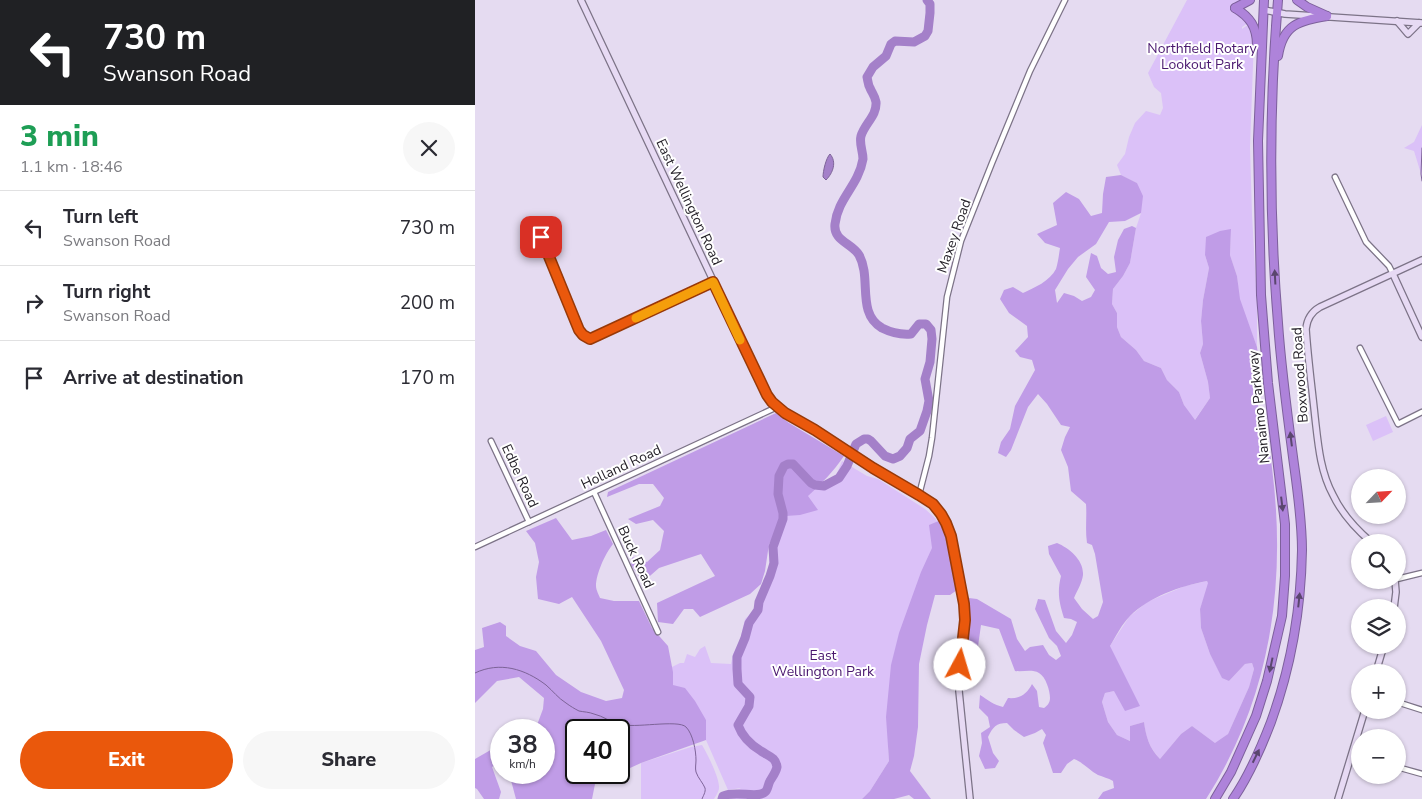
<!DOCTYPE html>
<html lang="en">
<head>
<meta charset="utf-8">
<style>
  :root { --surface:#fff; --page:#f7f7f7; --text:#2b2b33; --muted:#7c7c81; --line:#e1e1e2; --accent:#ea580c }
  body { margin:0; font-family:"Nunito Sans",sans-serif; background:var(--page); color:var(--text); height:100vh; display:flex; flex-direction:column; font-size:19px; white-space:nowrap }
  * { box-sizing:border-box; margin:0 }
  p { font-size:16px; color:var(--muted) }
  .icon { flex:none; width:28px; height:28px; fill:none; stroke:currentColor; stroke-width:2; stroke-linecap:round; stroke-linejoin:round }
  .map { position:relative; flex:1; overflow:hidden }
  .details { display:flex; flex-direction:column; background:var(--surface); width:475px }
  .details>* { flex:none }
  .top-card { background:#202124; color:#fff; overflow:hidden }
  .needle { width:32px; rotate:65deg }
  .buttons { position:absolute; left:876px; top:469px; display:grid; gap:10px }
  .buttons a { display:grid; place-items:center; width:55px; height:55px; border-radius:50%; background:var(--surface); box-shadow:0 1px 4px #0004; font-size:25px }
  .speed { position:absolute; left:15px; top:719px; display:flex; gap:10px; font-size:25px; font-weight:700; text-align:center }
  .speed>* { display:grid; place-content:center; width:65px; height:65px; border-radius:50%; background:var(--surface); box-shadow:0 1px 4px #0004; line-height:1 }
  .speed small { font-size:12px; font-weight:400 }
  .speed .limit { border:2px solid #111; border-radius:8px; background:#fff; color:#111 }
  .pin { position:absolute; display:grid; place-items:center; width:42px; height:42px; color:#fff; margin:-21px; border-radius:10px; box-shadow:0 2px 8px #0006 }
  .me { position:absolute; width:55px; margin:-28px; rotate:6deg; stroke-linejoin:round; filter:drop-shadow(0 0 4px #0008) }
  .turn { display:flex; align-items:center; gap:18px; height:105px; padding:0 20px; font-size:22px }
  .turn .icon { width:65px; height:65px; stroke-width:2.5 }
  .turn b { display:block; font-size:35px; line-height:42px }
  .round { display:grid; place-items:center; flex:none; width:52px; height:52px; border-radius:26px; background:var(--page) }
  .summary { display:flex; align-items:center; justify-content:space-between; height:85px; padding:0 20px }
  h1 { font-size:30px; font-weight:800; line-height:38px; color:#1e9e55 }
  .primary-button { display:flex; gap:10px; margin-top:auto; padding:10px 20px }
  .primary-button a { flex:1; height:58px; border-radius:30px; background:var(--accent); color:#fff; font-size:20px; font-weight:800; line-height:58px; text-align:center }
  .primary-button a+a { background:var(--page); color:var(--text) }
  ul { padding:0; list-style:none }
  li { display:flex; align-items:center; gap:15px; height:75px; padding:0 20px; border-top:1px solid var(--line) }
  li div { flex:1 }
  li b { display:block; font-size:19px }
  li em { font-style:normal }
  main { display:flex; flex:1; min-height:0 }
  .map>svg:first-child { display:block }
  .green { fill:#dbc1f8 }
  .forest { fill:#c09ce7; fill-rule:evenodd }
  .water { fill:#a480c9; stroke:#7d6398 }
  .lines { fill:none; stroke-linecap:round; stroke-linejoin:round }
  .stream { stroke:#7d6398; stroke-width:1 }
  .river { stroke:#a480c9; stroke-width:9 }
  .street-casing { stroke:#7c7387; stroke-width:7 }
  .secondary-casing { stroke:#7c7387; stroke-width:8 }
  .highway-casing { stroke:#7d609b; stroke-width:10 }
  .street { stroke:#fff; stroke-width:4.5 }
  .secondary { stroke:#e7daf4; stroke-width:5.5 }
  .highway { stroke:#ae83da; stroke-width:8 }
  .oneway { fill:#5a466e }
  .route-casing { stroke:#983908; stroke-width:12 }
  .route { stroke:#ea580c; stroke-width:9 }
  .slow { stroke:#f59e0b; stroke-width:9 }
  .labels { text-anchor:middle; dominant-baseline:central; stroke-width:4; stroke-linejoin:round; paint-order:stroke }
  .park-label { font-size:14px; fill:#4a186f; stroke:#fff }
  .street-label { font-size:14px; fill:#221e26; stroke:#fff }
</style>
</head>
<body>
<main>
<section class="details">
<div class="top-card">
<div class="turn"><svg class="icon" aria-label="left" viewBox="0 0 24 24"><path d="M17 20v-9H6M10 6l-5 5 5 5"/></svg><div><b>730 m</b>Swanson Road</div></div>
</div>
<div class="summary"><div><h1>3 min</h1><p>1.1 km · 18:46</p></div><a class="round"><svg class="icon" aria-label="close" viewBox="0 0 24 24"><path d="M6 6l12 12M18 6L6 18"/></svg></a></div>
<ul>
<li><svg class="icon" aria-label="left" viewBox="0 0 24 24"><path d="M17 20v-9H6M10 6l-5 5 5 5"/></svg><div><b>Turn left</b><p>Swanson Road</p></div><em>730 m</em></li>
<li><svg class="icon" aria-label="right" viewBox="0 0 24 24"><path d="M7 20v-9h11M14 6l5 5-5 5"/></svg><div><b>Turn right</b><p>Swanson Road</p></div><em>200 m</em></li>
<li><svg class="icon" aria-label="arrive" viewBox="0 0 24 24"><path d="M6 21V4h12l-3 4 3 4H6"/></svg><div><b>Arrive at destination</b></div><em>170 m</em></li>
</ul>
<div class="primary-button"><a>Exit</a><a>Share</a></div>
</section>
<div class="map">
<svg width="947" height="799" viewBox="0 0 947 799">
  <rect width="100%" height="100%" fill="#e5dbf1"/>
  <g class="green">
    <polygon points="712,0 769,0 768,16 773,23 767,27 767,29 774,24 779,37 775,147 777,214 782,305 782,347 764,299 762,276 755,255 756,230 730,255 734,268 728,300 726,321 728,344 725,353 733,382 735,398 719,421 709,405 704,392 692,380 686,368 669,361 661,350 646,337 642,327 642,313 637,304 638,289 648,276 655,263 661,228 666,213 662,183 646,175 642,165 650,154 654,137 660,123 671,111 685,115 688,108 686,93 679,87 673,73"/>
    <polygon points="947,125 947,177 939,151 929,148 939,142"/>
    <polygon points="911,416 918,432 898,441 891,425"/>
    <polygon points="367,461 392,476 403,479 450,509 460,518 465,526 460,592 413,746 414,761 395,791 387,799 256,799 254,795 266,788 253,790 231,740 231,720 198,685 197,667 205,663 209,663 212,654 220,657 225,649 230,646 236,663 256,664 258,654 265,640 270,619 280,609 283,604 286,587 294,570 294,555 293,546 295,526 341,487 360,478"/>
    <path d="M732,581L734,583L725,609L726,628L735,654L747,677L754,681L770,664L777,663L779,669L774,687L753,734L741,744L717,726L706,734L685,759C674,747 671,737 669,722L655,726V741L642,735L633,722L627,702L630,693L639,691L635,646L654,617L672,602L710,586Z"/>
    <path d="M227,745C232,753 245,779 244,788C244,791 241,796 239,799H166V763L216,747Z"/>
  </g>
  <g class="forest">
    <path d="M646,175L662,183L668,196L666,213L650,221L634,222L621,244L603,257L593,269L580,290L582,303L589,293L599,296L607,301L616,297L620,290L611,277L616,253L622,256L626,268L633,274L641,272L639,257L643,240L649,229L657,226L661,228L655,263L648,276L638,289L637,304L642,313V327L646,337L661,350L669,361L686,368L692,380L704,392L709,405L720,420L735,398L733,382L725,353L728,344L726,321L728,300L734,268L730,255L731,237L745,231L756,229L755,255L762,276L765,299L782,347L785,370L777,376C778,383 778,392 780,399C782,405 786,410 788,416C792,433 795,451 797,468C812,585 795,699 731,799H623L628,792L639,788L638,781C633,778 628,777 623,775C614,770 609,763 599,759L592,764L586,773H578L568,743L571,735L567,729L560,733L549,737L539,730L532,723C521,723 518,727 513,737L518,753L524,761L520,768L510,769L504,756L507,743L506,733L515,727L513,717L504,708L505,695C513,700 519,705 528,707L533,698C545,699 552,694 557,684L562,691L564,707L569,708C572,706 575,703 575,698C575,691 571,677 564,673C557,669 549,672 540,671L524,629L506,625L499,675L493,683L490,681C489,653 495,626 494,598L502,599L536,619L542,639L550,651L555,647L568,645L574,655L581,660L586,656L582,646L574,638L560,609L563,599L570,600L581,631L591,643L597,635L602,622L596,619L589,618C584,602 582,592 586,576L574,554L573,546L582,543C594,548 609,560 608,575C607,583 602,591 599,598L607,609L618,619L623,616L628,602L620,554L617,545L612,543C610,530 612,517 611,504L596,491L593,467L586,450L590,437L595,427L586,425L572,404L563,394L553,407L536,450L531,457L523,453L526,442L535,429L540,406L560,370L557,360L545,357L540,351L553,337L552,326L534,313L525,299L529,290L538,287L548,293C559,288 575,281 581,269C583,263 584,254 585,248L570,243L562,234L582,225L578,203L591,192L604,199L616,216L627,213L628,194L631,177ZM732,581L733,583L725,609L726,628L735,654L747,678L754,681L770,664L777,663L779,669L774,687L753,734L740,743L717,726L706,734L685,759C674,748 671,736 669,722L655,726V741L642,735L633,722L627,702L630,693L639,691L650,711L665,706L635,646C641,636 647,624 655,616C674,597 705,586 732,581Z"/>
    <path d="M301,413L314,423L369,456C358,472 347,483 333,496L343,510L325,515L311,516L294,544L290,571L286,584L275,594L225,617L218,609H209L198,624L183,622L182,603L240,576L226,554L184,568L168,582L156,565L157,557L172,562L185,550L189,531L178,520L161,524L153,519L185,506L189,498L178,484H164L132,497L133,492Z"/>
    <path d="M81,518L97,540L116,536L131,530L138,544C130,554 121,574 121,586C121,590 124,595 125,598L139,601H164L177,628L193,646L198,672V685L210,688L220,701L231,720V740L166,763L120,784L117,799H41L34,773L69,772V730H53L62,725L68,709L69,698L44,677L22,681L0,703V650L9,647L7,628L25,622L31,626V636L45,646L61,651L81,675L106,692L131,701L147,698L149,690L126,641L97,597L84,604L63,599L61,577L64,562L60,543L51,531ZM101,730H144V772H101Z"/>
    <polygon points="466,520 474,541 482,590 475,595 460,595 452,625 444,664 443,727 439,756 435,771 456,799 439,799 434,795 419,799 387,799 395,791 414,761 411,717 416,665 424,633 446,572 457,548 454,525"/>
    <polygon points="26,744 26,761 17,767 26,792 24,799 9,799 2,789 0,788 0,759"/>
  </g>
  <path class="water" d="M355,154C362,162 358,173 351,180L348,177C348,171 351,158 355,154Z"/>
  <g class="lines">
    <g class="stream">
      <polyline points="947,148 946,174 947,181"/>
      <path d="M0,673C25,661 50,669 71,685C78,691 83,698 91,703C95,706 100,709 104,711C109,712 114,712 119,714C128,716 135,722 144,724C158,729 203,719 211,727C218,734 221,751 221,760C221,764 220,768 221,772C223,778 228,783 230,788C231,792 228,796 227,799"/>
    </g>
    <path class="river" d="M247,799L248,796C261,790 283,799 290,792C293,790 293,784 295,781C298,776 301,772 302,767C301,757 293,756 286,751C276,745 267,736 263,725L274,706L275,697L263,684L262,669V657L270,638L274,623L283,610L284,602L295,576L299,563L298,547L308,519V513L303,494L304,476L309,466L313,464H318L336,483L340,485L349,486L364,478L372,466L381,444L389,439H393L396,441L410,456L418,459L425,456L432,448L435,439L445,431L452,411L454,401L450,379L455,362L457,339L456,330L451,324H444L436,334C425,335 417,333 407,328C381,313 397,278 384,255C377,243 358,241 360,224C362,205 374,193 382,177C385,171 387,165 388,159C388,151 384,144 386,136C390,123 402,116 401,102C400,96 397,93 395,88C393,85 393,81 392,77L398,67L411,56L416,44L420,41L439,42L450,36L453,31L455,13V4L452,0"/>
    <g class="street-casing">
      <g id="street">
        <polyline points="860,177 891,242 914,266 918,274"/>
        <polyline points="64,230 65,237 104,330 110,338 115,339 238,282"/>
        <polyline points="885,348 923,424 947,412"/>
        <polyline points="16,441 54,522"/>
        <polyline points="119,492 183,632"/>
        <polyline points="444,495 454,456 457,438 472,297 486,241 517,163 555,71 590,0"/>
        <polyline points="0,547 302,407"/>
        <polyline points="922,579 947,573"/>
        <polyline points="922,702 947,710"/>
        <polyline points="878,753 885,756"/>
        <polyline points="922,767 947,774"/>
      </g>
    </g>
    <g class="secondary-casing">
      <g id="secondary">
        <polyline points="106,0 292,395 297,403 310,413 339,429 398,468 452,501 464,511 471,523 478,546 490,609 485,665 484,691 495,799"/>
        <polyline points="789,10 810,14 947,23"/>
        <polyline points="922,21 933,34 944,23"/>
        <polyline points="918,274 947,337"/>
        <path d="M896,542C881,529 867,514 858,495C845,471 843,443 840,417C837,388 833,359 831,329C832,319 836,312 845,307L947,260"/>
        <polyline points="919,608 921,592 920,580"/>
        <polyline points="901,672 909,645"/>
        <polyline points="863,799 890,710"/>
      </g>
    </g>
    <g class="highway-casing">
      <g id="highway">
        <polyline points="822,0 832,7 852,16"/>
        <path d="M760,8C775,17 782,27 782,45"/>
        <polyline points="760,8 775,0"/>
        <path d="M803,56C808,24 824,21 852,16"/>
        <polyline points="740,799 756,772 781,716 792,681 807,616 810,576 810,524 793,383 786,295 783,141 789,0"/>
        <path d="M758,799C774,776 786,748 796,722C816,667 826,609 827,550C827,519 822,487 818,457C812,412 806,367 803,323C794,215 794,107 803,0"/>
      </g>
    </g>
    <use href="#street" class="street"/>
    <use href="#secondary" class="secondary"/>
    <use href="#highway" class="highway"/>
  </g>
  <defs><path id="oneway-solid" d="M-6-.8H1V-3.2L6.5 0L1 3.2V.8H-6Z" transform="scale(1.25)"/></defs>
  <g class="oneway">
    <use href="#oneway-solid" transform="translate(800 277) rotate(-93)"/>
    <use href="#oneway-solid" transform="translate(816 439) rotate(-97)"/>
    <use href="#oneway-solid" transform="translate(807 504) rotate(83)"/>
    <use href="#oneway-solid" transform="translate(824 600) rotate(-84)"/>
    <use href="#oneway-solid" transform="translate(796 665) rotate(102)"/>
    <use href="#oneway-solid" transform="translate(781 756) rotate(-64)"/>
  </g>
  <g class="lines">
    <g class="route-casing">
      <polyline id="route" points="66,237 104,330 108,335 115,339 238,282 292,395 297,402 310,413 340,430 398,468 444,495 458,504 466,514 471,523 476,536 489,604 490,620 485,665"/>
    </g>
    <use href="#route" class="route"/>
    <polyline class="slow" points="161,318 238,282 265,340"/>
  </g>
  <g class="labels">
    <g class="park-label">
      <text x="727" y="48">Northfield Rotary<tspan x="727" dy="16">Lookout Park</tspan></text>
      <text x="348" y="655">East<tspan x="348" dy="16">Wellington Park</tspan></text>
    </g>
    <g class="street-label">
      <text transform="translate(214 202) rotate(65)">East Wellington Road</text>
      <text transform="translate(479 236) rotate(-71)">Maxey Road</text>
      <text transform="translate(825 375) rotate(-94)">Boxwood Road</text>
      <text transform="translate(784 407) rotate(-96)">Nanaimo Parkway</text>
      <text transform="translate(146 467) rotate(-25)">Holland Road</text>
      <text transform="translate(45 476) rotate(65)">Edbe Road</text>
      <text transform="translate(161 557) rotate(65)">Buck Road</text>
    </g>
  </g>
</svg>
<div class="buttons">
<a><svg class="needle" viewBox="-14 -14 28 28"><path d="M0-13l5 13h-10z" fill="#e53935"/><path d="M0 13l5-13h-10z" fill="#7c7c81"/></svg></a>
<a><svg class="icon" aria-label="search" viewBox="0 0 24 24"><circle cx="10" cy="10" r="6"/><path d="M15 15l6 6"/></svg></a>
<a><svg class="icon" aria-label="layers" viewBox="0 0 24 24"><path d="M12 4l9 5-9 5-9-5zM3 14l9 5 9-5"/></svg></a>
<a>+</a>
<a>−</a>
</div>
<div class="speed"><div>38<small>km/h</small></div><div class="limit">40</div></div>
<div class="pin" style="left:66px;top:237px;background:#d93025"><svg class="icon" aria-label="arrive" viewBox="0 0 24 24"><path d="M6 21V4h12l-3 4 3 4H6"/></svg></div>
<svg class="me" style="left:485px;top:665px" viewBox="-20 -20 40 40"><circle r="19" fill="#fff"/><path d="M0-13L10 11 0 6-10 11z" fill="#ea580c"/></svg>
</div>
</main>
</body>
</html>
